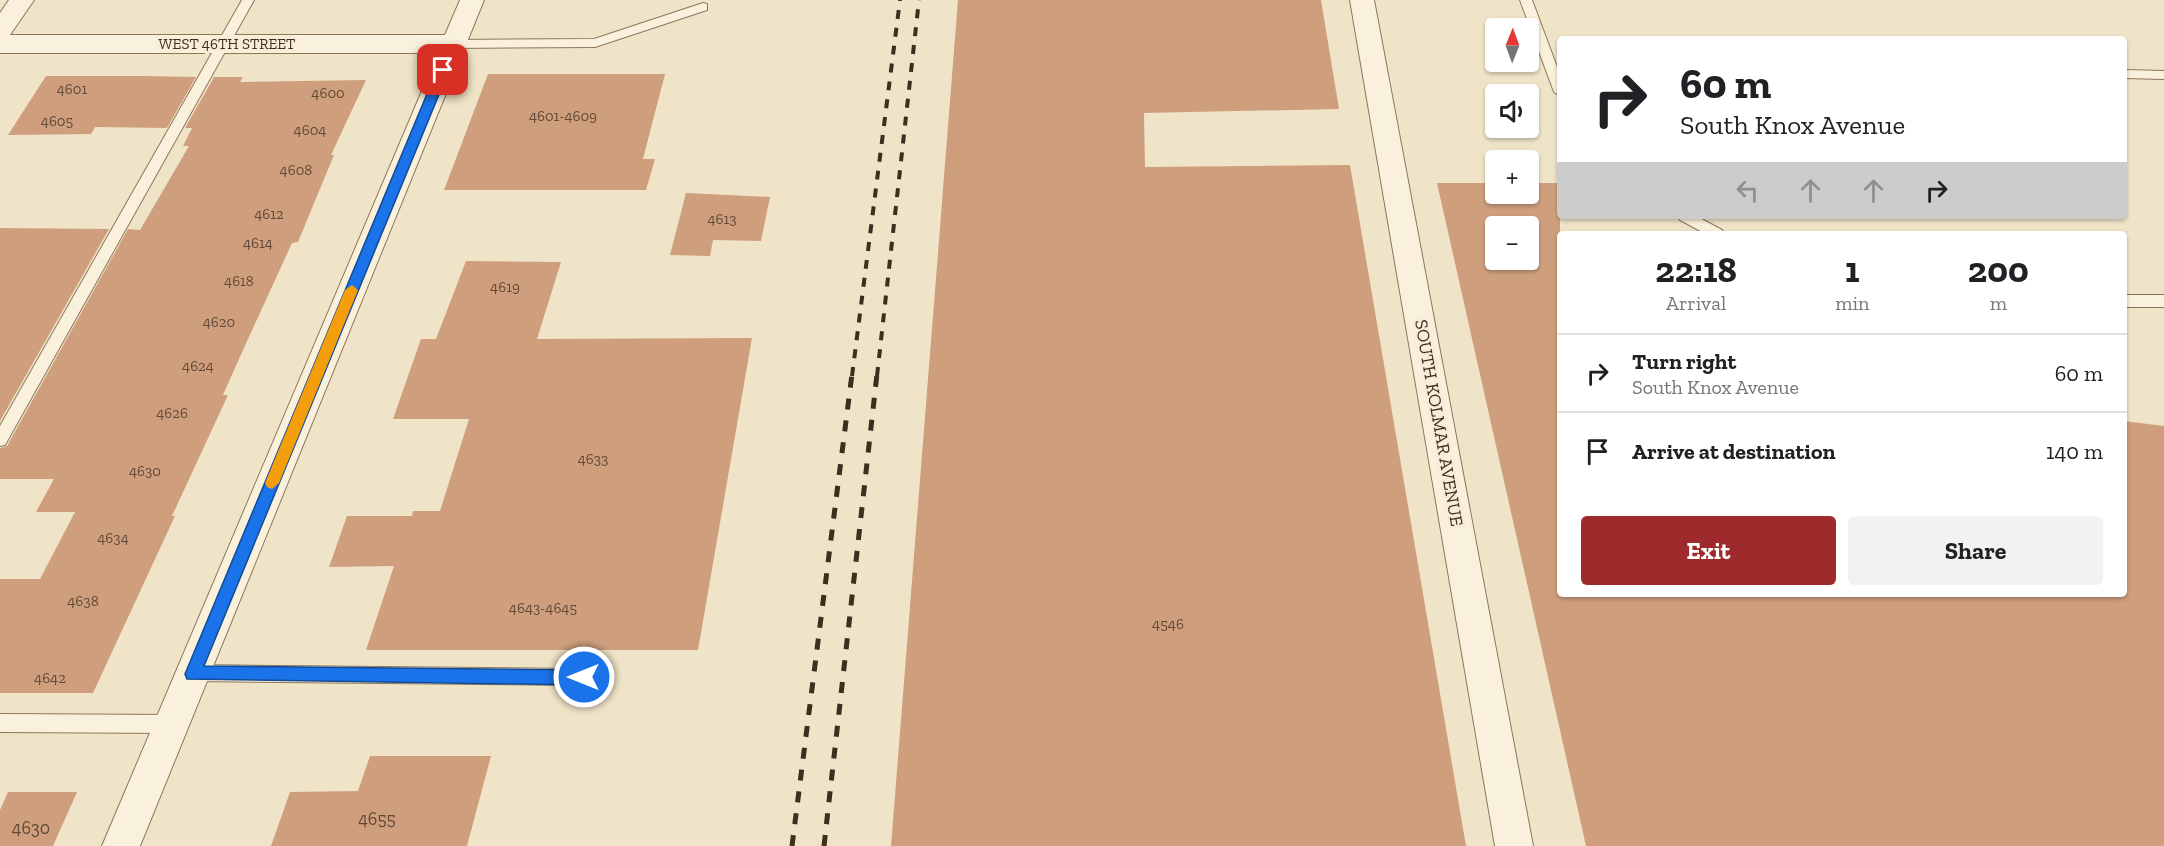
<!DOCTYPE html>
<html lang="en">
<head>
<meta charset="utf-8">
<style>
  :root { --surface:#fff; --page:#f2f2f2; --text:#202124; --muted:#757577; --line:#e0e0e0; --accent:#9e2a2b }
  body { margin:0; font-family:"Zilla Slab",serif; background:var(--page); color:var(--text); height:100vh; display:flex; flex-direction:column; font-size:22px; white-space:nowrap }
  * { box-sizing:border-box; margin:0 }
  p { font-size:20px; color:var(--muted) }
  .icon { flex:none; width:33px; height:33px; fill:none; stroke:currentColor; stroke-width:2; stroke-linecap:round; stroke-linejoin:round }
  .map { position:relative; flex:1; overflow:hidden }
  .sheet { position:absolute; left:1557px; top:231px; width:570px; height:366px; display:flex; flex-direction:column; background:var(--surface); border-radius:6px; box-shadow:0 2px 4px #0004 }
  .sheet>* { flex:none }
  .guide { position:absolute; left:1557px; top:36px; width:570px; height:183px; border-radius:6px; box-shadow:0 2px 4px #0004; background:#fff; color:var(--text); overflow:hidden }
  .needle { width:39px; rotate:1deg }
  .tools { position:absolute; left:1485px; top:18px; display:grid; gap:12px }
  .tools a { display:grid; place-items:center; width:54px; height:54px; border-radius:6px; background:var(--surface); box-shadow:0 2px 4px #0004; font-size:30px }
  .pin { position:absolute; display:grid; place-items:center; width:51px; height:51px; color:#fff; margin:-26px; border-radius:12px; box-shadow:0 3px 9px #0006 }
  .me { position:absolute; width:66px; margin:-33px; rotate:270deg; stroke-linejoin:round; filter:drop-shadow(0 0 4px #0008) }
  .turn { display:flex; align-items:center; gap:21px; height:126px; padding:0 24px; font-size:27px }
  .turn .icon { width:78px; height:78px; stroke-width:2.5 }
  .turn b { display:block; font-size:42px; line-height:51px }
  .lanes { display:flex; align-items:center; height:57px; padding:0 24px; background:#0003; justify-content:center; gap:30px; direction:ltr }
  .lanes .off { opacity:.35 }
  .eta { display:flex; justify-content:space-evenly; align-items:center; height:102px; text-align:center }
  .eta b { font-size:36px; font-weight:700; line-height:42px }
  .button { display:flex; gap:12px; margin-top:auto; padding:12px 24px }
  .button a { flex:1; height:69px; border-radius:6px; background:var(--accent); color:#fff; font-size:24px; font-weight:700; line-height:69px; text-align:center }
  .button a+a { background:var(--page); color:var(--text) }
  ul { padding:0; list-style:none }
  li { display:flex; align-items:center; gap:18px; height:78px; padding:0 24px; border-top:2px solid var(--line) }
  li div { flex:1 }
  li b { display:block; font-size:22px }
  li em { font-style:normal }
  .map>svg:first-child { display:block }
  .building { fill:#cf9f7d; fill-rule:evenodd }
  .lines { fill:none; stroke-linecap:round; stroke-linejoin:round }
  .lane-casing { stroke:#8d765c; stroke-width:2 }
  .street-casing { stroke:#8d765c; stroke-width:2 }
  .lane { fill:#faf1dc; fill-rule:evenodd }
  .street { fill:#faf1dc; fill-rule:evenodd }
  .rail-far1 { stroke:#3d2e20; stroke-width:4; stroke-dasharray:9 9; stroke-linecap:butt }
  .rail { stroke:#3d2e20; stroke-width:5; stroke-dasharray:11 11; stroke-linecap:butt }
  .route { fill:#1a73e8; stroke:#114b97; stroke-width:1.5 }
  .slow { fill:#f59e0b }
  .labels { text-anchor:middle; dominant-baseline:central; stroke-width:6; stroke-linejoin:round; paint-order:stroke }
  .far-street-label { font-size:15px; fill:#3d2e20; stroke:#f7eed8 }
  .number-label { font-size:15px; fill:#624a37 }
  .street-label { font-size:18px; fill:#3d2e20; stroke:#f7eed8 }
  .near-number-label { font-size:18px; fill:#624a37 }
</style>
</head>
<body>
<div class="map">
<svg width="2164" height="846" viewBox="0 0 2164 846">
  <rect width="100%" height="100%" fill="#f0e4c8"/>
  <g class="building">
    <polygon points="958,0 1321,0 1339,109 1144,113 1145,167 1350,165 1466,846 891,846"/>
    <polygon points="488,74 665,74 643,159 655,159 646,190 444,190"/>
    <polygon points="46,76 143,76 196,77 167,128 95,127 91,134 8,135"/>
    <polygon points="214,77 243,77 240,82 366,80 331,155 334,155 298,242 292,243 243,350 223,395 228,395 172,516 175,516 93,693 0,693 0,579 40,579 75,512 36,512 54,479 0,479 0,448 7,446 128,229 140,230 189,146 183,146 192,128 185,128"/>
    <path d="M1437,183H1496V194H1528V183H1560V594H2124V421L2164,426V846H1586ZM1496,226H1528V260H1496Z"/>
    <polygon points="686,193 770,197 761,241 713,240 710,256 670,255"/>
    <polygon points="0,228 109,229 0,421"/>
    <polygon points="466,261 561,262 537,339 752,338 698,650 366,650 394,566 329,567 347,516 412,516 413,511 440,511 469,419 393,419 421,339 436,339"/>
    <polygon points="370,756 491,756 467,846 271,846 290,792 358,791"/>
    <polygon points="8,792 77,792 53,846 0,846 0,810"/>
  </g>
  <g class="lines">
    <g class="lane-casing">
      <g id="lane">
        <polygon points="242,0 254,0 5,445 0,446 0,426"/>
        <polygon points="1520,0 1532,0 1560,75 1560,96 1554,92"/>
        <polygon points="703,3 707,4 707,10 595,47 454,48 448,44 454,40 594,39"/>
        <polygon points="2124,70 2164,71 2164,79 2124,78"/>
        <polygon points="1678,216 1696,216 1722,230 1724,234 1706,234 1680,220"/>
        <rect x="2124" y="295" width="40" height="12"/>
        <polygon points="193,665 583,669 589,671 592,677 589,683 583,685 193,681 187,679 185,673 187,667"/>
        <polygon points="0,714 172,715 178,718 181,724 178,730 172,733 0,732"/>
      </g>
    </g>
    <g class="street-casing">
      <g id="street">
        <polygon points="9,0 34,0 10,35 445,35 460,0 484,0 140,846 102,846 438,53 0,53 0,13"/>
        <polygon points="1350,0 1374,0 1533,846 1495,846"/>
      </g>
    </g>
    <use href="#lane" class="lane"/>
    <use href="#street" class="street"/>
    <g class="rail-far1">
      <polyline points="852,376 900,0"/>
      <polyline points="877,376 919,0"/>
    </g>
    <g class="rail">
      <polyline points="792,846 852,374"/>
      <polyline points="824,846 877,374"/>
    </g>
  </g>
  <polygon class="route" points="443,67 449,70 204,666 584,670 589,672 591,677 589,683 584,685 187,679 185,674 437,70"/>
  <polygon class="slow" points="352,285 358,290 279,483 272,489 267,487 265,483 345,290"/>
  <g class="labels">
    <g class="far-street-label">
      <text x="227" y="44">WEST 46TH STREET</text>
    </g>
    <g class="number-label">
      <text x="72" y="89">4601</text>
      <text x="328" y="93">4600</text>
      <text x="563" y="116">4601-4609</text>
      <text x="57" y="121">4605</text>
      <text x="310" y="130">4604</text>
      <text x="296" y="170">4608</text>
      <text x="269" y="214">4612</text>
      <text x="722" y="219">4613</text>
      <text x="258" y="243">4614</text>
      <text x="239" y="281">4618</text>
      <text x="505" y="287">4619</text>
      <text x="219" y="322">4620</text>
      <text x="198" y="366">4624</text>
      <text x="172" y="413">4626</text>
      <text x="593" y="459">4633</text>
      <text x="145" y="471">4630</text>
      <text x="113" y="538">4634</text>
      <text x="83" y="601">4638</text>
      <text x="543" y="608">4643-4645</text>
      <text x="1168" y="624">4546</text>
      <text x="50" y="678">4642</text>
    </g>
    <g class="street-label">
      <text transform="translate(1439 423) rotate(80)">SOUTH KOLMAR AVENUE</text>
    </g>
    <g class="near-number-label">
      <text x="377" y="819">4655</text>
      <text x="31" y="828">4630</text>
    </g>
  </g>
</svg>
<div class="tools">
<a><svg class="needle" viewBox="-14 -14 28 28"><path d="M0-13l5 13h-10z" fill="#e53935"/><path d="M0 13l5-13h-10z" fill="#757577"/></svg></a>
<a><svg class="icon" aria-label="sound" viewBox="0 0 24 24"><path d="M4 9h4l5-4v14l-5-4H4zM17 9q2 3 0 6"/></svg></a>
<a>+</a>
<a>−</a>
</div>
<div class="pin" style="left:443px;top:70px;background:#d93025"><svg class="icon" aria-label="arrive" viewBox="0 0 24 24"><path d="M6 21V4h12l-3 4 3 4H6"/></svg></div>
<svg class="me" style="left:584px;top:677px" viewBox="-20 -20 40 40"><circle r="17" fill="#1a73e8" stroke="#fff" stroke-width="3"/><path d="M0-11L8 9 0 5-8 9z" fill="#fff"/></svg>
<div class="guide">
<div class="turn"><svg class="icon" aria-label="right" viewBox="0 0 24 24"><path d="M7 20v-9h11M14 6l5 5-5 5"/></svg><div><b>60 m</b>South Knox Avenue</div></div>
<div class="lanes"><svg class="icon off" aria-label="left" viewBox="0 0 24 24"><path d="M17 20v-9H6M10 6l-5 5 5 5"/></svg><svg class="icon off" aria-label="ahead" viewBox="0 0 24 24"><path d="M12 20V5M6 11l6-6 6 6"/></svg><svg class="icon off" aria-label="ahead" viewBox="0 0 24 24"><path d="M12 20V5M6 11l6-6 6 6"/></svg><svg class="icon" aria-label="right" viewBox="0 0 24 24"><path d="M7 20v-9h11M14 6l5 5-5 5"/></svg></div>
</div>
<section class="sheet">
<div class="eta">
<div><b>22:18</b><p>Arrival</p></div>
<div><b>1</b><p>min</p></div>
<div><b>200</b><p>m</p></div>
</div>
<ul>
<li><svg class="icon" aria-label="right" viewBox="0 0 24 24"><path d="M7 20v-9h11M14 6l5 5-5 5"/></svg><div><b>Turn right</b><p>South Knox Avenue</p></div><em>60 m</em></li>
<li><svg class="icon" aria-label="arrive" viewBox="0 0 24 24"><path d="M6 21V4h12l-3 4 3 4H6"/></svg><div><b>Arrive at destination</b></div><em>140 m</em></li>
</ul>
<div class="button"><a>Exit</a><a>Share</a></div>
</section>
</div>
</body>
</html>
